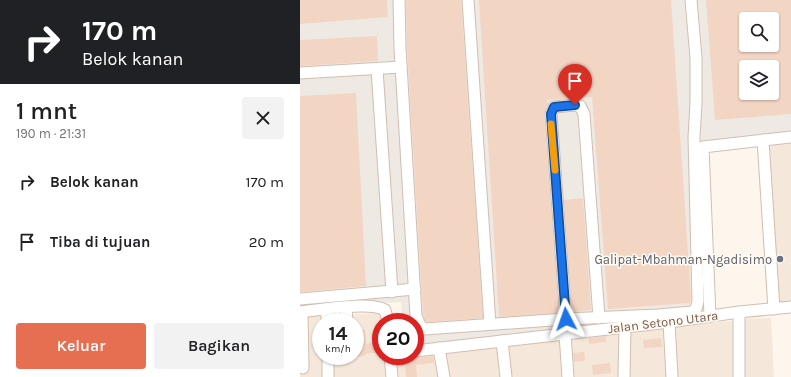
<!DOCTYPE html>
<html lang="id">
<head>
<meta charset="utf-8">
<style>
  :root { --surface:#fff; --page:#f2f2f2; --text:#202124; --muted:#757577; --accent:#e76f51 }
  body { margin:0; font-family:Karla,sans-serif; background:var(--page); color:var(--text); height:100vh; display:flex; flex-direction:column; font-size:15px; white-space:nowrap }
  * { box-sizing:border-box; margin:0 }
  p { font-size:13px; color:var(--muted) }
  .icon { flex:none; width:22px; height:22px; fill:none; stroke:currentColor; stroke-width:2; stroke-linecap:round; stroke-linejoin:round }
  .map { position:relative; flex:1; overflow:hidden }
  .drawer { display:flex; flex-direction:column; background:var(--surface); width:300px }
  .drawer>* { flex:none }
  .top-card { background:#202124; color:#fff; overflow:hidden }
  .fabs { position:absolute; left:439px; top:12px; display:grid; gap:8px }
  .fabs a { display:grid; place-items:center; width:40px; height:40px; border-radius:4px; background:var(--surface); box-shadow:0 1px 3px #0004; font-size:20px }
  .speed { position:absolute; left:12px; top:313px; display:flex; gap:8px; font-size:20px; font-weight:700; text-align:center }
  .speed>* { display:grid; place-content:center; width:52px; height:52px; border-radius:50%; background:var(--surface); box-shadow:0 1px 3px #0004; line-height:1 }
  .speed small { font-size:10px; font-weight:400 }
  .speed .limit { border:6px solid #d22; background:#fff; color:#111 }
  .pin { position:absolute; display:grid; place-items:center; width:34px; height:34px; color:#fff; margin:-41px -17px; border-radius:50% 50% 50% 0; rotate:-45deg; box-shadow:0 0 4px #0007 }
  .pin .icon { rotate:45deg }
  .me { position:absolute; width:44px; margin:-22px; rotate:356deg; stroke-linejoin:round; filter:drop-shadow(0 0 3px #0008) }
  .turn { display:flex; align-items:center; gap:14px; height:84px; padding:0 16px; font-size:18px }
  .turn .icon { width:52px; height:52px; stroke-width:2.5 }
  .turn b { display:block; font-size:28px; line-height:34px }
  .round { display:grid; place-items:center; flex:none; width:42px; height:42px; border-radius:4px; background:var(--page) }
  .overview { display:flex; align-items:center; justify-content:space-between; height:68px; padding:0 16px }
  h1 { font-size:24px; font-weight:600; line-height:30px }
  .primary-button { display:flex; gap:8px; margin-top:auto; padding:8px 16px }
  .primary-button a { flex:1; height:46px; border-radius:4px; background:var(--accent); color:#fff; font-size:16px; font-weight:600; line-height:46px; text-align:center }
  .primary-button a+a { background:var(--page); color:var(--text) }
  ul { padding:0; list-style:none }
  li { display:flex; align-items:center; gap:12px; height:60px; padding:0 16px }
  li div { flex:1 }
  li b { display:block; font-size:15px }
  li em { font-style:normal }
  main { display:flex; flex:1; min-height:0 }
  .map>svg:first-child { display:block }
  .residential { fill:#f5e8da; fill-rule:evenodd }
  .industrial { fill:#efe9e4; fill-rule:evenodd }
  .building { fill:#f3d5c3; fill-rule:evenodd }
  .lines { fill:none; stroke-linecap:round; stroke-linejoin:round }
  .minor-casing { stroke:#d1beb0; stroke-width:13 }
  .minor { stroke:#fff; stroke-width:11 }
  .route-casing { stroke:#114b97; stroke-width:10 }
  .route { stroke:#1a73e8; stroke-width:7 }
  .slow { stroke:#f59e0b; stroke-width:7 }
  .worship-dot { fill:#6b7280; stroke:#fffaf3; stroke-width:1.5 }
  .labels { text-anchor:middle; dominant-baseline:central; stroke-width:3; stroke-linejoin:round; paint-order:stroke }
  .worship-label { font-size:13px; fill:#5b616d; stroke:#fffaf3; text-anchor:end }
  .street-label { font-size:13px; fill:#7a5c4d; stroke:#fffaf3 }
</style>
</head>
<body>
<main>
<section class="drawer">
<div class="top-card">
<div class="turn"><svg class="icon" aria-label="right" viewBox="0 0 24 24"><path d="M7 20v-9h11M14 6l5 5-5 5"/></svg><div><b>170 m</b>Belok kanan</div></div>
</div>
<div class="overview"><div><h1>1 mnt</h1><p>190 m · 21:31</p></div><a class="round"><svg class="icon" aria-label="close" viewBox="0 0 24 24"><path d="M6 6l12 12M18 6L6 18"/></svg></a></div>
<ul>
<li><svg class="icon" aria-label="right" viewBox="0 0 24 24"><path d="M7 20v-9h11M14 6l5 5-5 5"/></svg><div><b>Belok kanan</b></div><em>170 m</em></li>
<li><svg class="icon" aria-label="arrive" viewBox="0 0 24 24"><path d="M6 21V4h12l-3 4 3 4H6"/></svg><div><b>Tiba di tujuan</b></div><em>20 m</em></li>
</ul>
<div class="primary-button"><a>Keluar</a><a>Bagikan</a></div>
</section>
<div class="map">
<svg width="491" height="377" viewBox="0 0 491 377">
  <rect width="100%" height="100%" fill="#fdf6ec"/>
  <g class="residential">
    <polygon points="491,142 491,303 477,304 467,144"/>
    <path d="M82,313L83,322H81V356H86L88,377H0V317ZM21,322H55V356H21Z"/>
    <polygon points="471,318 474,377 443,377 442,319"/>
    <polygon points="434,321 435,377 378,377 375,326"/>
    <polygon points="365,327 368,377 329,377 327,331"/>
    <polygon points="321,331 322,377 98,377 96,357 115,356"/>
  </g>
  <path class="industrial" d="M0,0H491V134L400,145L405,314L115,345V322H103L101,302L0,307ZM446,19H472V45H446ZM446,67H472V93H446Z"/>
  <g class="building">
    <polygon points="0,0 87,0 88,17 0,24"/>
    <polygon points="106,0 161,0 183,318 126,322 123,314 107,48"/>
    <polygon points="179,0 371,0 391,298 390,303 308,309 292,97 274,98 247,100 248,104 244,114 259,313 199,317"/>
    <path d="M406,0H491V114L415,120ZM446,19H472V45H446ZM446,67H472V93H446Z"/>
    <polygon points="77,36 78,61 0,66 0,40"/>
    <polygon points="56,93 66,286 0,292 0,96"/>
    <polygon points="283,198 291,310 272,312 264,200"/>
    <polygon points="55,330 65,330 66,344 81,341 81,352 65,354 65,356 55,357"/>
    <polygon points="306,336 306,342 289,344 288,338"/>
    <polygon points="361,338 362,347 344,348 343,340"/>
    <polygon points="284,352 285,361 274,362 273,353"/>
    <polygon points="101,356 110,356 116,358 133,356 134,363 116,365 117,377 106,377 105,365 102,365"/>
    <polygon points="310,363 311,373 293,375 292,365"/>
  </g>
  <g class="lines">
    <g class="minor-casing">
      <g id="minor">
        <polyline points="99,0 100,48 116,316 121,327 125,329 266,319 358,315 392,312 396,309 398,301 394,137 396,103 396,58 391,0"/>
        <polyline points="168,0 190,324"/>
        <polyline points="77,69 92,292"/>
        <polyline points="0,73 101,67"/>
        <polyline points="463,140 474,309"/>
        <polyline points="0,299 115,289"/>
        <polyline points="46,308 47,322"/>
        <polyline points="27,309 27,322"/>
        <path d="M0,312C20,310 69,301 85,310L88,322"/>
        <polyline points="2,312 3,368"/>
        <polyline points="439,312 439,377"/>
        <polyline points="410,316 403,147 491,137"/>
        <polyline points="266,319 251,114 254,107 275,105 280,106 284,114 299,318"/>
        <polyline points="369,322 372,377"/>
        <polyline points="265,334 268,377"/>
        <polyline points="202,341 206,377"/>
        <polyline points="139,348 144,377"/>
        <polyline points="115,351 369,322 439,312 491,307"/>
        <polyline points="28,356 28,377"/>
        <polyline points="90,356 92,377"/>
        <polyline points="324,377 325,327"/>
      </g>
    </g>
    <use href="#minor" class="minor"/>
  </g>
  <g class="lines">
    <g class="route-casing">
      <polyline id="route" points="266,319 251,114 254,107 275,105"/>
    </g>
    <use href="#route" class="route"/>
    <polyline class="slow" points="251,124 255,170"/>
  </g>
  <circle class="worship-dot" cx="480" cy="259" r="4"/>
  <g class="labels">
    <g class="worship-label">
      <text x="472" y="259">Galipat-Mbahman-Ngadisimo</text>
    </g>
    <g class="street-label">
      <text transform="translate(363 322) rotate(-7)">Jalan Setono Utara</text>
    </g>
  </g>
</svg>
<div class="fabs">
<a><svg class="icon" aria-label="search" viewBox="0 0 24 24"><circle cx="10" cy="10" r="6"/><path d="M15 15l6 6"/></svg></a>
<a><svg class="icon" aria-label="layers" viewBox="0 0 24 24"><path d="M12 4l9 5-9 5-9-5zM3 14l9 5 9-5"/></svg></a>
</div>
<div class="speed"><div>14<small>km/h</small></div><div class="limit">20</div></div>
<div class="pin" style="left:275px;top:105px;background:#d93025"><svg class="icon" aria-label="arrive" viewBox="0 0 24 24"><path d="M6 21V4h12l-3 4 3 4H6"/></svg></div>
<svg class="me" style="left:266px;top:319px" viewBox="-20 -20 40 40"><path d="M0-17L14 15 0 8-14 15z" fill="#1a73e8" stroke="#fff" stroke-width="4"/></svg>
</div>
</main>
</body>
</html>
